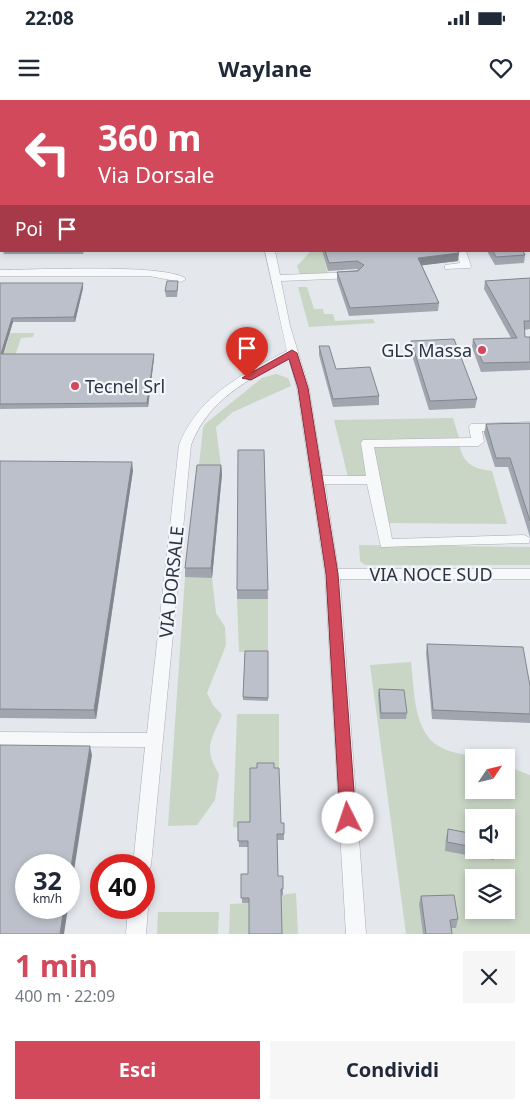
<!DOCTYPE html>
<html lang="it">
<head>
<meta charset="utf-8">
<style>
  :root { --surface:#fff; --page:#f6f6f7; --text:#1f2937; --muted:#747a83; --accent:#d1495b }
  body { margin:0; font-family:"Noto Sans",sans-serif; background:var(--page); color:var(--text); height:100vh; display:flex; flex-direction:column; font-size:19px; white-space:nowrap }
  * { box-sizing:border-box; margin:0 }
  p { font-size:16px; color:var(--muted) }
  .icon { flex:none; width:28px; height:28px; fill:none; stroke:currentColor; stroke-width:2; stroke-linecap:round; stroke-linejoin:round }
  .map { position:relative; height:834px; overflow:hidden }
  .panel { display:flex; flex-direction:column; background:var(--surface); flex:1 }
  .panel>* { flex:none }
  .banner { position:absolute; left:0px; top:0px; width:530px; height:152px; box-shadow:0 2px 8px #0003; background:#d1495b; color:#fff; overflow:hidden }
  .needle { width:32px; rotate:55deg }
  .tools { position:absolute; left:465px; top:649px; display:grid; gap:10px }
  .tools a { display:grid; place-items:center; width:50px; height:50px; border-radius:0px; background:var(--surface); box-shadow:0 2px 8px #0003; font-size:25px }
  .speed { position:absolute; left:15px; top:754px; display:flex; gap:10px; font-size:25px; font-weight:700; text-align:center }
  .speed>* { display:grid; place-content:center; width:65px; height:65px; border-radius:50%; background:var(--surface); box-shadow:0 2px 8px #0003; line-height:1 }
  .speed small { font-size:12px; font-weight:400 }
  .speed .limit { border:8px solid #d22; background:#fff; color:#111 }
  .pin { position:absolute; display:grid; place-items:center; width:42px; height:42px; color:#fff; margin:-51px -21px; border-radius:50% 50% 50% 0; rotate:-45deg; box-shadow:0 0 5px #0007 }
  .pin .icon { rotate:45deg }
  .me { position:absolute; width:55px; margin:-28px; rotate:356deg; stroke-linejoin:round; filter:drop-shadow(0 0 4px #0008) }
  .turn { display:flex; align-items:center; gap:18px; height:105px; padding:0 15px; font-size:22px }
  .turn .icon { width:65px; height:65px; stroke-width:2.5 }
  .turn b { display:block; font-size:35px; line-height:42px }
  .then { display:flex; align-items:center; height:48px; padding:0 15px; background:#0003; gap:10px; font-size:19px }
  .round { display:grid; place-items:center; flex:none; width:52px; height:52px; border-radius:0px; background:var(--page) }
  .head { display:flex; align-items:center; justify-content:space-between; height:85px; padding:0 15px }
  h1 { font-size:30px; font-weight:700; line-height:38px; color:var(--accent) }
  .primary-button { display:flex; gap:10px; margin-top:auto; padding:10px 15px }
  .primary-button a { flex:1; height:58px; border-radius:0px; background:var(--accent); color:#fff; font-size:20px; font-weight:700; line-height:58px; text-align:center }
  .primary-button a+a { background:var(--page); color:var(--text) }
  .status { display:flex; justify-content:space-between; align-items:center; height:35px; padding:0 25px; background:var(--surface); direction:ltr }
  .status svg { height:14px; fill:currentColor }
  header { display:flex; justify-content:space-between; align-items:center; height:65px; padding:0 15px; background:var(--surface); font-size:22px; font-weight:700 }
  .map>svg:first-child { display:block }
  .green { fill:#c9d6c5; fill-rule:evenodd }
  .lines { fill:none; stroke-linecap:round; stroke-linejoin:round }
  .minor-casing { stroke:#a9aeb7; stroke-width:1 }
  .minor { fill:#f7f8fa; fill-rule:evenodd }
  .wall { fill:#a1a5ae }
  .shaded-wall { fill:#83868d }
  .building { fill:#bbc0ca; stroke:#83868d }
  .route { fill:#d1495b; stroke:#882f3b }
  .poi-dot { fill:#d1495b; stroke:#f4f6f9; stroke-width:2 }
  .labels { text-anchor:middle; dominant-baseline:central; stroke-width:4.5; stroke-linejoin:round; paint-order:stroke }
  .poi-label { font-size:18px; fill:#2b3445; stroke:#f4f6f9; text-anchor:end }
  .street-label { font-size:18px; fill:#2b3445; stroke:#f4f6f9 }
</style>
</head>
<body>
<div class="status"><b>22:08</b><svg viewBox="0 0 49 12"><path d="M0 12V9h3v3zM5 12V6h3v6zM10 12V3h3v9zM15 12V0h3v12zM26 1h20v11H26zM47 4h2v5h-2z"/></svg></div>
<header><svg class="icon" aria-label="menu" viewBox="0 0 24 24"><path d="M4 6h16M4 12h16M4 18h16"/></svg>Waylane<svg class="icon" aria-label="heart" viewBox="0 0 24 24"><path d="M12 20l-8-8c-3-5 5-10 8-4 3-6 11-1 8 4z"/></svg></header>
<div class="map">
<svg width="530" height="834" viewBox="0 0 530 834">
  <rect width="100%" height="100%" fill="#e4e7ec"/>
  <g class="green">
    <polygon points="311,151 322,151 328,174 300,175 297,166"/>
    <polygon points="298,187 307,187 314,209 323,209 324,214 333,214 335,221 373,219 375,223 309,227"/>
    <polygon points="0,233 34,233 33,237 21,238 14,259 0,258 0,248 6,247 9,236 0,236"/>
    <polygon points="276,274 288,278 291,286 233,312 216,327 222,374 198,374 203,328 205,324 262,278"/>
    <polygon points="453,318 459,338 363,340 361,344 366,376 348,377 334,320"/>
    <path d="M459,344C463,364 474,369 492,371L507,424L387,423L373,346Z"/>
    <polygon points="359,445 530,447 530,465 365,465 360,461"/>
    <path d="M185,477H212L216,513L225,527L226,545L207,593L213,605L222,615C211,640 203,649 219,674L215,700L197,725L168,726Z"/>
    <polygon points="237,499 268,499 268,551 239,552"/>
    <path d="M411,562C414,586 413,618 429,638C439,651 461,654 475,657L474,690H506V666L530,675V834H448L452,804L423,834H406L370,565ZM474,718H506V750H445L474,743ZM474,778H506V810H474Z"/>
    <polygon points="237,614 279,614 279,674 251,728 233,727"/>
    <polygon points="296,793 298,834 282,834 281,795"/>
    <polygon points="249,803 249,834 229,834 230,804"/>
    <polygon points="158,812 219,812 218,834 157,834"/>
  </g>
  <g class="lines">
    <g class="minor-casing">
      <g id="minor">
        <rect x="228" y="0" width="8" height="1"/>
        <rect x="529" y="18" width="1" height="6"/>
        <polygon points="529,63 530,63 530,69 529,68"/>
        <polygon points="1,71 1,78 0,79 0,72"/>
        <path d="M265,151H275L280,175L355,172L360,175L355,178L281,181L290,226L309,288L323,376H366L361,343L363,340L471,338L469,327L471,324L530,322V330L482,331L484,342L478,346L374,347L392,439L524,435L530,438L529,443L381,447L367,384H325L338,469H530V479H340L366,834H346L325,474L297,288L289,259C248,279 208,300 191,345L151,765L149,771L144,773V765H133L145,647L0,646V632L147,633L179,345C198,296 242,274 287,251Z"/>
        <polygon points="456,151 466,151 471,166 470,168 445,169 445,165 460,163"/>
        <path d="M0,170C30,170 169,163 186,179L181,182L149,176H0Z"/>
        <polygon points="144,801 148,808 146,834 126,834 128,808 144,808"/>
      </g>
    </g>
    <use href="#minor" class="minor"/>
  </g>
  <g class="wall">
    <polygon points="267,0 347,0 345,1 267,1"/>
    <polygon points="3,151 84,151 83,154 4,154"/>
    <polygon points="322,151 458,151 458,161 422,165 439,203 438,211 349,216 337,180 337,172 358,170 357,169 328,171"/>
    <polygon points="487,151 523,151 525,155 524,163 495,165"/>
    <polygon points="530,178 530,229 524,230 525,237 530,237 530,270 481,272 472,247 473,239 511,238 484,189 485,181"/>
    <polygon points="0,183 83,183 83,188 75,222 13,222 3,254 154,258 148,307 0,309"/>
    <polygon points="178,187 177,197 166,197 165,191"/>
    <polygon points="411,241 477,299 475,308 429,310 410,249"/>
    <polygon points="319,246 336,269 379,296 379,305 333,307 319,255"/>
    <polygon points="530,323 530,437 508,367 495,367 484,333 486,324"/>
    <polygon points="264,350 268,499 237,499 237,490"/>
    <polygon points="0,361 133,370 96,619 0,618"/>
    <polygon points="221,365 222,374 212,478 185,477 185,468"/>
    <polygon points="427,544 530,586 530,623 432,619 426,553"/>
    <polygon points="245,551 268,551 268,601 243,600"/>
    <polygon points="379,589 407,613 406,619 380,619 378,595"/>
    <polygon points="257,668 274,668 281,723 284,734 284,740 277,740 278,776 283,776 283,795 249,803 242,803 241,774 248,774 248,747 239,747 238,722 250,722"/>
    <polygon points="448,729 474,734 474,750 497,750 494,760 445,751 446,738"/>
    <polygon points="421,796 458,819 456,828 451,828 452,834 423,834 419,804"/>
  </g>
  <g class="shaded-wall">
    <polygon points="337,0 347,0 345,1 337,1"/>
    <polygon points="459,153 458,161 417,166 418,158"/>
    <polygon points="83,183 83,188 75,222 74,217"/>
    <polygon points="12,218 13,222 2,258 1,254"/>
    <polygon points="154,254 154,258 148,307 147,303"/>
    <polygon points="132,362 133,370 96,619 94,610"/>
    <polygon points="221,365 222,374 212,478 211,468"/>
    <polygon points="90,646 92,655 69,803 69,780"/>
    <polygon points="64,808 68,808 64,834 60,834"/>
  </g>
  <g class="building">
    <polygon points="188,0 204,0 205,1 188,1"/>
    <polygon points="269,0 310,0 310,1 283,1"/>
    <polygon points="396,0 432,0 432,1 395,1"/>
    <polygon points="451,0 457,0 466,1 451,1"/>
    <polygon points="475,0 489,0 488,1 474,1"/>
    <polygon points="325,151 458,151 459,153 418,158 439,203 350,208 337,172 358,171 364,165 357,161 329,163"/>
    <polygon points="493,151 523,151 525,155 496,157"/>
    <polygon points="530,178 530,221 524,221 525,237 530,237 530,262 483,263 473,239 517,238 485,181"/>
    <polygon points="167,181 178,181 177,191 165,191"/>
    <polygon points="0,183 83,183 74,217 12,218 1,254 154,254 147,303 0,304"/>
    <polygon points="454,239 477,299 430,301 411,241"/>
    <polygon points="319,246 329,246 336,269 370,267 379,296 333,299"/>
    <polygon points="530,323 530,421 510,358 496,358 486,324"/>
    <polygon points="238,350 264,350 268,490 237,490"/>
    <polygon points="0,361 132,362 94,610 0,609"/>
    <polygon points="197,365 221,365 211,468 185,468"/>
    <polygon points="427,544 523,547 530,586 530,614 433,610"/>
    <polygon points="245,551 268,551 268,598 243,597"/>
    <polygon points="379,589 404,590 407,613 381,613"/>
    <polygon points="0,645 90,646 69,780 69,765 26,765 26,808 64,808 60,834 0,834"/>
    <polygon points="257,663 274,663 274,668 279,668 281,723 284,723 284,734 277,734 278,776 283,776 283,789 281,789 282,834 249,834 249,798 241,798 241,774 248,774 248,741 238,741 238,722 250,722 250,668 257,668"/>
    <polygon points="448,729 474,734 474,747 447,742"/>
    <polygon points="454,795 458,819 450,820 452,834 426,834 421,796"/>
  </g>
  <polygon class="route" points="292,250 297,253 308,288 338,474 356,718 353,723 348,725 343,723 340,718 326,474 298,288 289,259 251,280 242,278"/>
  <g class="poi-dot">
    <circle cx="482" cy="250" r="5"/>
    <circle cx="75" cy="286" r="5"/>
  </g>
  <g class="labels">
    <g class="poi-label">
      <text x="472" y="250">GLS Massa</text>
      <text x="85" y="286" text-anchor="start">Tecnel Srl</text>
    </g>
    <g class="street-label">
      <text x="431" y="474">VIA NOCE SUD</text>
      <text transform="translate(171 482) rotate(-84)">VIA DORSALE</text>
    </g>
  </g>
</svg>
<div class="tools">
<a><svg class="needle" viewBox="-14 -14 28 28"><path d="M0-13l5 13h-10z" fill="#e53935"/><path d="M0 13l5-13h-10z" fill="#747a83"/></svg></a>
<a><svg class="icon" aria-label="sound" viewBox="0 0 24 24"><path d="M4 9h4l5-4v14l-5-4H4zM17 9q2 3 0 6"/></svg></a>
<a><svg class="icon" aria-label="layers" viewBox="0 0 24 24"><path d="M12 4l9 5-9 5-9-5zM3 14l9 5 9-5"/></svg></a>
</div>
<div class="speed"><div>32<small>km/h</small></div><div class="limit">40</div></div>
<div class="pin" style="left:247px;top:278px;background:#d93025"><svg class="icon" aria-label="arrive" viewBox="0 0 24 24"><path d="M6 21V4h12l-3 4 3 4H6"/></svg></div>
<svg class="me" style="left:348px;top:718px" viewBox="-20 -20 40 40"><circle r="19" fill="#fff"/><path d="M0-13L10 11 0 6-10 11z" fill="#d1495b"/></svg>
<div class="banner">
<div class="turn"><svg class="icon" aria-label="left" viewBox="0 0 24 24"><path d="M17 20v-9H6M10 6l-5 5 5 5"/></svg><div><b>360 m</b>Via Dorsale</div></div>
<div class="then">Poi<svg class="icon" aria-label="arrive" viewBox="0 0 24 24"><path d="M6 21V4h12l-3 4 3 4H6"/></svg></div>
</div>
</div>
<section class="panel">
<div class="head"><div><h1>1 min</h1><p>400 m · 22:09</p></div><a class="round"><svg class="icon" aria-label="close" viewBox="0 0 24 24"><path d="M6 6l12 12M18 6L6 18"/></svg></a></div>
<div class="primary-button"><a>Esci</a><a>Condividi</a></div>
</section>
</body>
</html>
